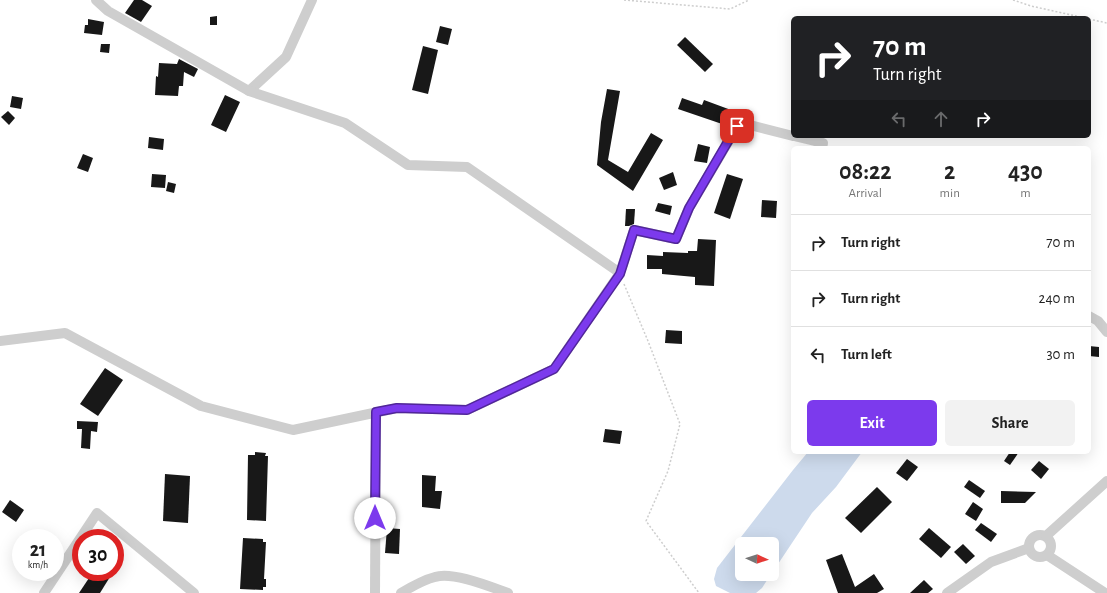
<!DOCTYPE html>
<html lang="en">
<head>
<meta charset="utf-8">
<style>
  :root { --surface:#fff; --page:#f2f2f2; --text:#222; --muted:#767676; --line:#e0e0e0; --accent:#7c3aed }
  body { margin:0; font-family:"Alegreya Sans",sans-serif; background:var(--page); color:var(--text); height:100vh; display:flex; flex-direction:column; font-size:15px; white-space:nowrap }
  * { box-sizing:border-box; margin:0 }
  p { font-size:13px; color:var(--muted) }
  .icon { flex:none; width:22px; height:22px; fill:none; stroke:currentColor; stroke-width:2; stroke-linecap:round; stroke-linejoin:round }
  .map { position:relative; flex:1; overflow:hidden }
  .details { position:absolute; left:791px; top:146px; width:300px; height:308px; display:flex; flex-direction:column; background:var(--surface); border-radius:6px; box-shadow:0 4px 16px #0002 }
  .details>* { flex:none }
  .banner { position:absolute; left:791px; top:16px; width:300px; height:122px; border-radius:6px; box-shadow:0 4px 16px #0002; background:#202124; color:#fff; overflow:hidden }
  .needle { width:26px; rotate:93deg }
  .controls { position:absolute; left:735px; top:537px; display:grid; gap:8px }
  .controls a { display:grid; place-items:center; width:44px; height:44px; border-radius:6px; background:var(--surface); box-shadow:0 4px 16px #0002; font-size:20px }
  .speed { position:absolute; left:12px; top:529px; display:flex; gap:8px; font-size:20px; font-weight:700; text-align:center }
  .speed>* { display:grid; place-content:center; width:52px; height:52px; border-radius:50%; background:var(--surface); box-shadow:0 4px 16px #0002; line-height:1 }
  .speed small { font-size:10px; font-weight:400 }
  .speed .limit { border:6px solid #d22; background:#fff; color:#111 }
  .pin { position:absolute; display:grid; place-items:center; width:34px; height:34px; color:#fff; margin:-17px; border-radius:8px; box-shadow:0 2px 6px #0006 }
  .me { position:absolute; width:44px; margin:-22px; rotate:0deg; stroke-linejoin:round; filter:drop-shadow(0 0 3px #0008) }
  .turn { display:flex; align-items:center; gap:14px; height:84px; padding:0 16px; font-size:18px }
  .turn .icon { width:52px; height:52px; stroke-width:2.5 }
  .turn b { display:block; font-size:28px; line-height:34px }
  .lanes { display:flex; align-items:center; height:38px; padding:0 16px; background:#0003; justify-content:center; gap:20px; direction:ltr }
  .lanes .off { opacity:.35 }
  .eta { display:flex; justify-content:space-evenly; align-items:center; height:68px; text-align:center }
  .eta b { font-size:24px; font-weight:700; line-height:28px }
  .action { display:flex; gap:8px; margin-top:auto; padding:8px 16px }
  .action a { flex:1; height:46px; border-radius:6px; background:var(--accent); color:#fff; font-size:16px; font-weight:700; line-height:46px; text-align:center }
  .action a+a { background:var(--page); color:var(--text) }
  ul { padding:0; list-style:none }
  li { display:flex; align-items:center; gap:12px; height:56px; padding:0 16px; border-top:1px solid var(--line) }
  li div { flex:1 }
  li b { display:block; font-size:15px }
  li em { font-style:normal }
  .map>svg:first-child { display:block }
  .water { fill:#cddaec }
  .building { fill:#181818 }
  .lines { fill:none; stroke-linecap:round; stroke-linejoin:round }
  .path { stroke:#cecece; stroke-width:1.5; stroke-dasharray:2 2; stroke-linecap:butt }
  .street { stroke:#cecece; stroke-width:10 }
  .route-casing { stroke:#51269a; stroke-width:10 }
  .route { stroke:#7c3aed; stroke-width:7 }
</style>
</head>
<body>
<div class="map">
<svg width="1107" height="593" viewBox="0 0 1107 593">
  <rect width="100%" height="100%" fill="#fff"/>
  <polygon class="water" points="808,452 862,452 836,487 812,513 772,573 772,544 742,544 742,574 771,574 762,588 756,593 730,593 716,586 714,579 717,568 793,470"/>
  <g class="building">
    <polygon points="134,0 142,0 152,6 141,22 125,13"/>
    <polygon points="217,16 217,25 210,25 210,17"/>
    <polygon points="88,19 104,22 102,35 84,33 85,25 88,25"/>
    <polygon points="440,26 452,29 448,45 436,42"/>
    <polygon points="685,37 713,64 705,72 677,45"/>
    <polygon points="101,44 110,44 109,53 100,52"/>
    <polygon points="423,46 438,50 428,94 412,90"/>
    <polygon points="179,59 198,69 194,77 184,72 183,86 179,86 178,96 155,95 156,76 158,77 159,63 177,64"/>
    <polygon points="607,89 620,91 608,160 628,172 651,133 663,140 633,191 597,165 601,122"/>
    <polygon points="225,95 240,102 226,132 211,125"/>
    <polygon points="12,96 23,98 21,109 10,107"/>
    <polygon points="682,98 702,105 704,100 731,110 725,125 678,109"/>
    <polygon points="8,111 15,118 9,125 1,117"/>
    <polygon points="149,137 164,139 163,150 148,148"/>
    <polygon points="698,144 710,147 707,163 694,161"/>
    <polygon points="83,154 93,158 88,172 77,168"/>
    <polygon points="673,172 677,185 664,190 659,178"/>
    <polygon points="152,174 166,175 165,188 151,187"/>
    <polygon points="727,174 743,179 730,219 714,213"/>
    <polygon points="168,182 176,184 174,193 166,191"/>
    <polygon points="762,200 777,201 776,218 761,217"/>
    <polygon points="658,203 672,206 670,215 655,211"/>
    <polygon points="626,209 635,209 634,224 629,226 625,226"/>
    <polygon points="698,239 716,240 714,286 695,285 695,277 662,274 662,269 647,269 647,255 663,256 663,252 688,253 688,251 697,251"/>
    <polygon points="666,330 682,331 682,344 665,343"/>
    <polygon points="1089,346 1099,347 1099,357 1089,356"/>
    <polygon points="105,368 123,380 98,416 80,404"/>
    <polygon points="77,421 98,422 97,432 91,431 90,449 81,448 82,429 77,429"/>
    <polygon points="605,429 622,431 620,444 603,442"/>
    <polygon points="255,452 266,453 265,456 268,456 266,521 247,520 248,455 255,455"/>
    <polygon points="1010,452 1019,452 1010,465 1004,461"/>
    <polygon points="907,459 918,467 907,481 896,473"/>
    <polygon points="1039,461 1049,469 1041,479 1031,470"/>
    <polygon points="165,474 190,476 188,523 163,521"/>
    <polygon points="422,475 436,476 435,491 442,491 440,509 422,507"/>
    <polygon points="969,480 985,491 980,498 964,487"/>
    <polygon points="877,487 892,502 861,533 845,518"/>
    <polygon points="1001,491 1036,492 1025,503 1001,503"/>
    <polygon points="10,500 24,510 16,522 2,512"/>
    <polygon points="973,502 983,509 976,521 965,514"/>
    <polygon points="981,523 997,534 991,542 975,530"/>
    <polygon points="387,528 400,529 399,554 385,553"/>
    <polygon points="929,528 951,547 941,558 919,539"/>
    <polygon points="243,538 263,539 263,542 266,542 264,579 266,579 266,587 263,587 263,590 240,589"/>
    <polygon points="963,544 975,556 966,564 954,552"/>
    <polygon points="842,554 855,587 874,574 884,589 877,593 838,593 826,560"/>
    <polygon points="93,572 113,572 100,593 79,593"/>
    <polygon points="924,580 933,589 928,593 910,593"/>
  </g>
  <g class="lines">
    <g class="path">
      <polyline points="624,0 730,9 749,0"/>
      <polyline points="1013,0 1031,6 1085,18"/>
      <polyline points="1089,19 1107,23"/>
      <polyline points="624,284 648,341 680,424 668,471 646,521 699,593"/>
    </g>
    <g class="street">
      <polyline points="96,0 108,11 249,91 286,57 312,0"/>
      <polyline points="249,91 345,123 408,165 467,167 620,273 634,230 676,239 689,208 737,127 754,126 793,136"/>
      <polyline points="794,136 823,143 822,148"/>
      <polyline points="1089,316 1098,321 1107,332"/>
      <polyline points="0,341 65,333 201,406 293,430 397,408 467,410 554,369 620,273"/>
      <circle cx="1040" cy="546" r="11"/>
      <polyline points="1046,536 1107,481"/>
      <polyline points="1047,555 1105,593"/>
      <polyline points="44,593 97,513 194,593"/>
      <polyline points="375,593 376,412"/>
      <path d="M401,593C411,587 423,580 435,577C452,571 491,587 508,593"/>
      <polyline points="947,593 991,562 1029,548"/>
    </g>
  </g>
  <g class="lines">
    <g class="route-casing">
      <polyline id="route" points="375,518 376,412 397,408 467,410 554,369 620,274 634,230 676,239 689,208 737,126"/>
    </g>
    <use href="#route" class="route"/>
  </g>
</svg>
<div class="controls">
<a><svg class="needle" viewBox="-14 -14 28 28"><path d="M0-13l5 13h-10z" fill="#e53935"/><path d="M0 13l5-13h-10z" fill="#767676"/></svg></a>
</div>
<div class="speed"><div>21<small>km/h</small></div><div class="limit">30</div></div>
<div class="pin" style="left:737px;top:126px;background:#d93025"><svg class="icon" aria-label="arrive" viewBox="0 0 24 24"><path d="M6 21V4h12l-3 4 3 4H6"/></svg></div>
<svg class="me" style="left:375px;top:518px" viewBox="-20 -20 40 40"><circle r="19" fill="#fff"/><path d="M0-13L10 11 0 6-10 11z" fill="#7c3aed"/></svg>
<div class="banner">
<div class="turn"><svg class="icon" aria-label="right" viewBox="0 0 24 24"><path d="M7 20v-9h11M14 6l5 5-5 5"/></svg><div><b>70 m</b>Turn right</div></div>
<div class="lanes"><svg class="icon off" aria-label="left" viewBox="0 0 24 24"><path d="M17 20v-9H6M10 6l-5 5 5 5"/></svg><svg class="icon off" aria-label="ahead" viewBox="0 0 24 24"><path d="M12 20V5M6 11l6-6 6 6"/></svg><svg class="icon" aria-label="right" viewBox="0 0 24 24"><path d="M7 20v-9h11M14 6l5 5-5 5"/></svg></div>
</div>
<section class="details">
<div class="eta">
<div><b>08:22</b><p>Arrival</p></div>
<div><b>2</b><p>min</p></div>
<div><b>430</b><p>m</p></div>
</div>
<ul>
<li><svg class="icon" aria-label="right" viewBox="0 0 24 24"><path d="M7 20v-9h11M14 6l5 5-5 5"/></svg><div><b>Turn right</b></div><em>70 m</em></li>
<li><svg class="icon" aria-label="right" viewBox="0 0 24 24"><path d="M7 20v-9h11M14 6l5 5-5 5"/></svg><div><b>Turn right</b></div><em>240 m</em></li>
<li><svg class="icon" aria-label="left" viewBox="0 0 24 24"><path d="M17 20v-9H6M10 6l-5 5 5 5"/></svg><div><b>Turn left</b></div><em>30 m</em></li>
</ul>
<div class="action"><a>Exit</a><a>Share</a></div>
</section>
</div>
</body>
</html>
